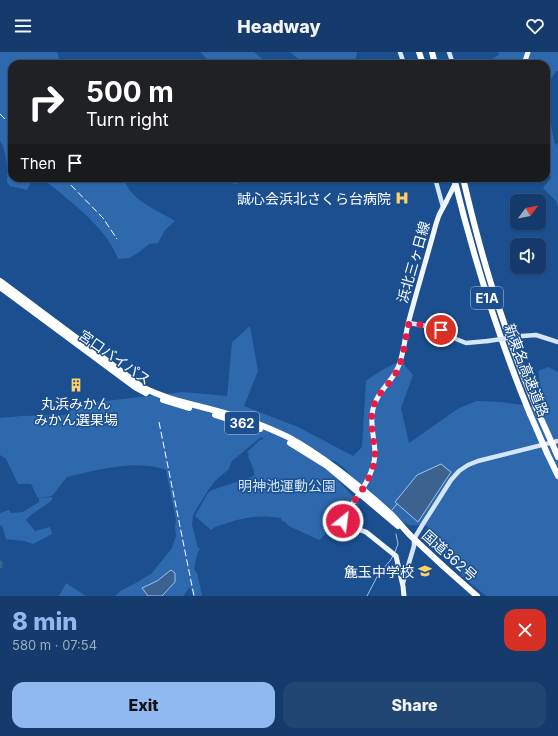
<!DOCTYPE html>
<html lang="en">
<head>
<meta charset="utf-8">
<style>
  :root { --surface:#143b6b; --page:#214673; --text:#f1f3f6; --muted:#9dadc1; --line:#33557e; --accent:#90b9f0 }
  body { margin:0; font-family:Inter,"Noto Sans JP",sans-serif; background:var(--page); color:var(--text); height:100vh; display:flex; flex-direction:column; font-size:15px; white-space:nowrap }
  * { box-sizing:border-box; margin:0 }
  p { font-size:13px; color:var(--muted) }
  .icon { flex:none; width:22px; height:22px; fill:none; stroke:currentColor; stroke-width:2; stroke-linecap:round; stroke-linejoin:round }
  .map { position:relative; height:544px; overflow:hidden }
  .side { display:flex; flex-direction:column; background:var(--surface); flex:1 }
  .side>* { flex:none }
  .banner { position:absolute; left:8px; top:8px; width:542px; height:122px; border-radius:12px; box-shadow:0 1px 3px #0004,0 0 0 1px var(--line); background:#202124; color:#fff; overflow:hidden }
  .needle { width:26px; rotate:58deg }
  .tools { position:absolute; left:510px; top:142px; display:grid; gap:8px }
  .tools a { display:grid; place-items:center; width:36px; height:36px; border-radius:8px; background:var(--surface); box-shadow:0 1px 3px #0004,0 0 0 1px var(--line); font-size:20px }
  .pin { position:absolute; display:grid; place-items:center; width:34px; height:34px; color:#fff; margin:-17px; border:2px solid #fff; border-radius:50%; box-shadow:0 1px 4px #0007 }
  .me { position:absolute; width:44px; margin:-22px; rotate:29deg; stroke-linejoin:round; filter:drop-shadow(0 0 3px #0008) }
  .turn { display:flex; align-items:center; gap:14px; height:84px; padding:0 12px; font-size:18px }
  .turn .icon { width:52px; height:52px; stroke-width:2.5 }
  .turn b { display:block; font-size:28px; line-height:34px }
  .then { display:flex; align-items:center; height:38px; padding:0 12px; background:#0003; gap:8px; font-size:15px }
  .round { display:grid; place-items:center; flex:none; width:42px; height:42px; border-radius:12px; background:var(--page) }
  .overview { display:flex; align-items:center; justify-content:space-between; height:68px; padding:0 12px }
  h1 { font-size:24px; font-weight:800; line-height:30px; color:var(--accent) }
  .button { display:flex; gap:8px; margin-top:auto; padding:8px 12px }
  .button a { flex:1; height:46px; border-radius:12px; background:var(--accent); color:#111; font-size:16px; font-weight:800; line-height:46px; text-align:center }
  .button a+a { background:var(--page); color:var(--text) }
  header { display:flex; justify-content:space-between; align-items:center; height:52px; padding:0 12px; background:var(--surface); font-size:18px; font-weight:800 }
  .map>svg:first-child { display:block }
  .green { fill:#2e69ad }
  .water { fill:#3c6290; stroke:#9cc4f0 }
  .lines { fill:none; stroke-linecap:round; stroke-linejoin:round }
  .stream { stroke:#9cc4f0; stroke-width:1 }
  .river { stroke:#3c6290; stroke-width:5 }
  .secondary { stroke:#d6e6fa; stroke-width:4.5 }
  .primary { stroke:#f0f6ff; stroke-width:5 }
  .highway { stroke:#fff; stroke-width:6 }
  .rail { stroke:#fff; stroke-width:1; stroke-dasharray:7 3; stroke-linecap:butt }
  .secondary-bridge { stroke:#d6e6fa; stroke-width:4.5 }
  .primary-bridge { stroke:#f0f6ff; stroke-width:5 }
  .highway-bridge { stroke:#fff; stroke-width:6 }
  .route { stroke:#e11d48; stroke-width:7; stroke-dasharray:0 12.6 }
  .labels { text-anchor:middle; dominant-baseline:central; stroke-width:3; stroke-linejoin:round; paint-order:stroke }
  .shield { fill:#1b4f8f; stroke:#bbcadd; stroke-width:1 }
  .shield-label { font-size:13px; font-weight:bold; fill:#fff }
  .poi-label { font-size:14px; fill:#fff; stroke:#1b4f8f; text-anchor:end }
  .street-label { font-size:14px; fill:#fff; stroke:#1b4f8f }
  .park-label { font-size:14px; fill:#cfe3fa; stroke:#1b4f8f }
</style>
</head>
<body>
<header><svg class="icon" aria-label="menu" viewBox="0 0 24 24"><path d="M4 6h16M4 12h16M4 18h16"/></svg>Headway<svg class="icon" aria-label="heart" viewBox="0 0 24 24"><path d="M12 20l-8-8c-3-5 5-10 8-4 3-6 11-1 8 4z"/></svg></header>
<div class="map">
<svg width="558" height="544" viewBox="0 0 558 544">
  <rect width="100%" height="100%" fill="#1b4f8f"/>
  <g class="green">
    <path d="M0,0H57L61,12H12V126H33L27,138L10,134L7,130C8,120 6,96 0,89Z"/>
    <polygon points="200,0 254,0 268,12 212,12"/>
    <polygon points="290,0 357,0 355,12 304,12"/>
    <polygon points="497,0 558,0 558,19 556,19 546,36 546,12 484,12 500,2"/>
    <polygon points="546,46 555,93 558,91 558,156 556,149 543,136 551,126 546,110"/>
    <path d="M42,126H124C128,147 157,158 175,169L165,178L158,191L149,192L138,201L129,206L118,207C107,175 67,147 42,126Z"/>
    <polygon points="157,126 244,126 245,127 236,132 227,130 157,129"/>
    <path d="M250,274L258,319L244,354L298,375L353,404L362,395L366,329C377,321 388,313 402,310L413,323L401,356L409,391L459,356L477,349L500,350L544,356L538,319L548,315L558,320V544H486L463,525L448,507L436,495L428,491L424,482L428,474L409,473L403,470L355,428L343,415L335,409L325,408L331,421L360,452L343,458L321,487L319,488L289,474L285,470L282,469L281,466C254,462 241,466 215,475L211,478L195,464L208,441L212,438L254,424V419L248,404L249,402L247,400L260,388L264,387L261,385L232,409L228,418L216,428L209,437L197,456L193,464L192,473L198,496H200L197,503L194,517L197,521L202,544H193L190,535L183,544H162L175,530L171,518L157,529L142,536L148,544H115L122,538L136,531L152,521L172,496L176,484L175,475L176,468L166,418C134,407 99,418 67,425L52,444L38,446L31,432H18L6,407L0,403V366L21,364L65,363L80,352L183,340L227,344L232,290Z"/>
    <path d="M52,445V448C43,456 34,459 26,468L35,479L50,475L52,482L33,492L24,489L6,487L2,473L0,474V461L9,458L11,461L23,460L39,450V446Z"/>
    <polygon points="66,531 86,544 59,544"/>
  </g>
  <g class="water">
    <polygon points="441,412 451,420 418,470 395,450 417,423"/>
    <polygon points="171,518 175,521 175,530 162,544 148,544 142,536 157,529"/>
  </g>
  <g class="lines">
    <g class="stream">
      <polyline points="392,458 397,452"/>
      <polyline points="395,500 398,492 396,482"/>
      <polyline points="367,544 379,521 390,509 393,504"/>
    </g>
    <polyline class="river" points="0,511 0,514"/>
    <g class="secondary">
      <polyline points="400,0 404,12"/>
      <polyline points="449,0 453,12"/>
      <polyline points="435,126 443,155"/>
      <polyline points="409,271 433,275 451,285 466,291 488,289"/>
      <polyline points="522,284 536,283 558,290"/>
      <polyline points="403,531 414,494 414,487 423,472 451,428 459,419 468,413 478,409 558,389"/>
    </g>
    <g class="primary">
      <polyline points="524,12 528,0"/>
      <path d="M404,544L403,534L396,504L366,480L348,474L343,469L344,464C356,446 374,425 375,402C375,387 369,372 373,357C377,339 393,330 399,313C404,300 405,285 408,272C417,238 427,205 436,172L439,163L446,150"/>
    </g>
    <g class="highway">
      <polyline points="419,0 423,12"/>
      <polyline points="432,0 435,12"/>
      <path d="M454,126C474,207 498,285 530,362"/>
      <path d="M463,126C473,169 484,212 498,253C510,289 523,325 538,360"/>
      <path d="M0,229L142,335C171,350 204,354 234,364C253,369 271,377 288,385C326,406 360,434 392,463C400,471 406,480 414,487C435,507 456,526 477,544"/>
      <polyline points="0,235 135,335 146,341"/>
      <polyline points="163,348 189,356"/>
      <polyline points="215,363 260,377"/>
      <polyline points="290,391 327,414 398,474"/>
      <polyline points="555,398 558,405"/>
      <polyline points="547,401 558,424"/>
    </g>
    <g class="rail">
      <polyline points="0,62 12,74"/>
      <polyline points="64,126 103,166 117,187"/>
      <polyline points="159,370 194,544"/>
    </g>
    <polyline class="secondary-bridge" points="488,289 522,284"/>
    <polyline class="primary-bridge" points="446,150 458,126"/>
    <g class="highway-bridge">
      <polyline points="538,360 555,398"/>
      <polyline points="530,362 547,401"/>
    </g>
  </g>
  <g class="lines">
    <path class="route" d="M343,469L344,464C356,446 375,425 375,402C374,387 369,371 373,356C377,341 389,334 396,321C404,306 405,287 409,271L429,274L441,278"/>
  </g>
  <defs>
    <g id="hospital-bare" transform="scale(1.08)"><path d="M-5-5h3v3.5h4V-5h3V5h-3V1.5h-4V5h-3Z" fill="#ffd166" stroke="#1b4f8f" stroke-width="2.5" paint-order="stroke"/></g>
    <g id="building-bare" transform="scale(1.08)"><path d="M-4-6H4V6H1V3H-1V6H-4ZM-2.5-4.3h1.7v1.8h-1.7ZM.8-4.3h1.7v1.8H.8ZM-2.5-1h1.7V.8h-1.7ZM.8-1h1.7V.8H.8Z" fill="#ffd166" stroke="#1b4f8f" stroke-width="2.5" paint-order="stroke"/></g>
    <g id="school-bare" transform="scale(1.08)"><path d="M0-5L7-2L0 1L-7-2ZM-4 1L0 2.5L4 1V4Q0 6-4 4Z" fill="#ffd166" stroke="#1b4f8f" stroke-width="2.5" paint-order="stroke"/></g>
  </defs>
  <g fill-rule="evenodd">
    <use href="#hospital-bare" x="402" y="146"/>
    <use href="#building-bare" x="76" y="333"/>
    <use href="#school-bare" x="425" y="519"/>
  </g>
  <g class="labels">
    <g class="shield">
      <rect x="471" y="235" width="32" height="22" rx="3"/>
      <rect x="225" y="360" width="34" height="22" rx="3"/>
    </g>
    <g class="shield-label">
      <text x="487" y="246">E1A</text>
      <text x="242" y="371">362</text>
    </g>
    <g class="poi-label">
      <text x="391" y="146">誠心会浜北さくら台病院</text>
      <text x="76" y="351" text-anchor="middle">丸浜みかん<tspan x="76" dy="16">みかん選果場</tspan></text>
      <text x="414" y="519">麁玉中学校</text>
    </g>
    <g class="street-label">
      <text transform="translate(413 210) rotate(-74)">浜北三ヶ日線</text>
      <text transform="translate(115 305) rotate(35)">宮口バイパス</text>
      <text transform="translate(527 318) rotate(69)">新東名高速道路</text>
      <text transform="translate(450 503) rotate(42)">国道362号</text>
    </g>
    <g class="park-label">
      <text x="287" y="433">明神池運動公園</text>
    </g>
  </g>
</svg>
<div class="tools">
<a><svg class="needle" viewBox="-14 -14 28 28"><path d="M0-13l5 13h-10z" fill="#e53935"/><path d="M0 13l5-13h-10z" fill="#9dadc1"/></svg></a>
<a><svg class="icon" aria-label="sound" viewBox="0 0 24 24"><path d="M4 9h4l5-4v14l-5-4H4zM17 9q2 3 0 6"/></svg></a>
</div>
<div class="pin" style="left:441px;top:278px;background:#d93025"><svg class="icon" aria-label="arrive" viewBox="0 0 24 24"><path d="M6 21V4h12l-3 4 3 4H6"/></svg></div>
<svg class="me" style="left:343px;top:469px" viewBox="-20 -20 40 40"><circle r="17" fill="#e11d48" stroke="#fff" stroke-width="3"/><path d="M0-11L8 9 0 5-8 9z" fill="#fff"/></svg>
<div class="banner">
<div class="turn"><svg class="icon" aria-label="right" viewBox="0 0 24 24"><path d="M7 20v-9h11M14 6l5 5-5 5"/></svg><div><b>500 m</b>Turn right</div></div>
<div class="then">Then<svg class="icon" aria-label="arrive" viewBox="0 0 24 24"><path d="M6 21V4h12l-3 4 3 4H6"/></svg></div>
</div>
</div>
<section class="side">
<div class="overview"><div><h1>8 min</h1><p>580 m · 07:54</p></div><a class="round" style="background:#d93025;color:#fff"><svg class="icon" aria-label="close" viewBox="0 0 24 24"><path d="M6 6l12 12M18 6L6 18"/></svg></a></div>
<div class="button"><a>Exit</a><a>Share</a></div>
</section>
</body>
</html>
